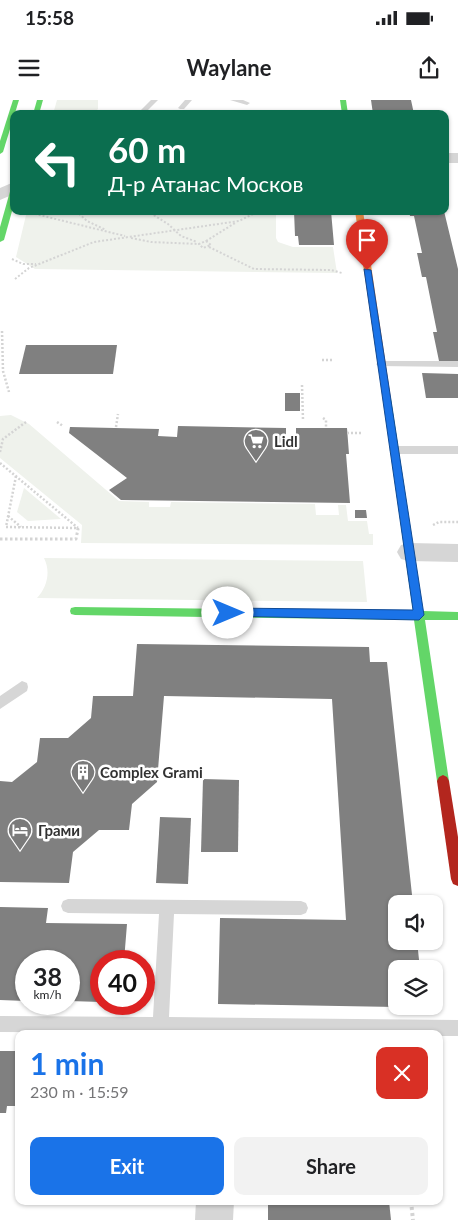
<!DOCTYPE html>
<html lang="en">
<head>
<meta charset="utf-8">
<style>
  :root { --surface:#fff; --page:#f2f2f2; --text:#202124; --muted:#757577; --accent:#1a73e8 }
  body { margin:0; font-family:Lato,sans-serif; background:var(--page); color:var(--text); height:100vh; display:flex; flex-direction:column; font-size:19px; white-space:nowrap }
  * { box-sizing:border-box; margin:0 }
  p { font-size:16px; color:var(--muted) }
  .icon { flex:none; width:28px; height:28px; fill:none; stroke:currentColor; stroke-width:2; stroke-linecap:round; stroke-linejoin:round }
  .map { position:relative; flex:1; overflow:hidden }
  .sheet { position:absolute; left:15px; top:930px; width:428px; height:175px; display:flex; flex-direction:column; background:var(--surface); border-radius:10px; box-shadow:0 1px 4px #0004 }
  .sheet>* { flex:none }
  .banner { position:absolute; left:10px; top:10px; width:439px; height:105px; border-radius:10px; box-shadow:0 1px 4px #0004; background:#0b6e4f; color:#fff; overflow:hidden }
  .tools { position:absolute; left:388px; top:795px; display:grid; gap:10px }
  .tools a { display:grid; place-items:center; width:55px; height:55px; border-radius:10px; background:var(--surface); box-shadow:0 1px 4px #0004; font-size:25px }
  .speed { position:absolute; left:15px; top:850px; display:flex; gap:10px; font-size:25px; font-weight:700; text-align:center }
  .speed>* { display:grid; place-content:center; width:65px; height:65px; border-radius:50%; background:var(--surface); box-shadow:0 1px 4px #0004; line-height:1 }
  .speed small { font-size:12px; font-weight:400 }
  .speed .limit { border:8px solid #d22; background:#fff; color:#111 }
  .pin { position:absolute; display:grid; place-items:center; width:42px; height:42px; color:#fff; margin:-51px -21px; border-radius:50% 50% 50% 0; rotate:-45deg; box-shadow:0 0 5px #0007 }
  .pin .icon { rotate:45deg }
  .me { position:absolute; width:55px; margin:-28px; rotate:90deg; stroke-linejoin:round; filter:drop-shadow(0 0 4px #0008) }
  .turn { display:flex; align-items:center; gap:18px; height:105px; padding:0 15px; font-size:22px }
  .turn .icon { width:65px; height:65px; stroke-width:2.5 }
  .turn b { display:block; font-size:35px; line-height:42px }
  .round { display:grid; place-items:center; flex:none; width:52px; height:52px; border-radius:10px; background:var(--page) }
  .head { display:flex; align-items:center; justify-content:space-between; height:85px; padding:0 15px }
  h1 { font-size:30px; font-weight:700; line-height:38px; color:var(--accent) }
  .primary-button { display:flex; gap:10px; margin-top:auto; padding:10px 15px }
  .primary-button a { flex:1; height:58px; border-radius:10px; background:var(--accent); color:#fff; font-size:20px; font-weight:700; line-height:58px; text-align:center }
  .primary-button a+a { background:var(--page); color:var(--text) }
  .status { display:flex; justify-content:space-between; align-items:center; height:35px; padding:0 25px; background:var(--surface); direction:ltr }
  .status svg { height:14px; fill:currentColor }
  header { display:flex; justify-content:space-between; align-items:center; height:65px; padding:0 15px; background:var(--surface); font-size:22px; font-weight:700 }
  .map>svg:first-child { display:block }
  .green { fill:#eff2ec }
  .building { fill:#808080 }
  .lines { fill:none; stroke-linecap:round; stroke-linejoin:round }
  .path-far3 { stroke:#d4d4d4; stroke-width:2; stroke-dasharray:2 2; stroke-linecap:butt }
  .path-far2 { stroke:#d4d4d4; stroke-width:2.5; stroke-dasharray:2 2; stroke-linecap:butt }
  .path-far1 { stroke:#d4d4d4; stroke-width:3; stroke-dasharray:2.5 2.5; stroke-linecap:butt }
  .path { stroke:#d4d4d4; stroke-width:4; stroke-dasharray:3 3; stroke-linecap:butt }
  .lane { fill:#d6d6d6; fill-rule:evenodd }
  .street { fill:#d6d6d6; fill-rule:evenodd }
  .fast { fill:#63d668; fill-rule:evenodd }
  .slow { fill:#ff974d; fill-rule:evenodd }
  .jam { fill:#b3261e; fill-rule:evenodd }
  .route { fill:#1a73e8; stroke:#114b97 }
  .labels { text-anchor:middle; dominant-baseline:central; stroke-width:5; stroke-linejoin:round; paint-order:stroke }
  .poi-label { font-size:15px; font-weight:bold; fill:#323232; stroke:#fff; text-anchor:start }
</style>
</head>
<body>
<div class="status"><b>15:58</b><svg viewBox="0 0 49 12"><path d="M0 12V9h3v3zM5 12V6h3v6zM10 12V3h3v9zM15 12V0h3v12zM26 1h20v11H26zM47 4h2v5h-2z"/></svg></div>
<header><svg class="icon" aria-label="menu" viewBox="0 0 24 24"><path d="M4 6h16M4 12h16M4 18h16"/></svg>Waylane<svg class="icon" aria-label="share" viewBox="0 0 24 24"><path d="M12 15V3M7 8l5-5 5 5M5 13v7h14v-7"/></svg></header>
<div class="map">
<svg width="458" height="1120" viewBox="0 0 458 1120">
  <rect width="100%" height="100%" fill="#fff"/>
  <g class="green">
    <polygon points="57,0 98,0 98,9 93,14 53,14"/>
    <polygon points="27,111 276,111 276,138 278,142 293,147 333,147 337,173 35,169 16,157"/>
    <polygon points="11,315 29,324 119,401 149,402 149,407 170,407 171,402 315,404 316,415 339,415 338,405 346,405 348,421 367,421 369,434 373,434 373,445 81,443 82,425 0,358 0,316"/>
    <polygon points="24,388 61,419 28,421 17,412"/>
    <path d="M44,458L363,461L367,502L37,498C47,487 51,472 44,458Z"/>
  </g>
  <g class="building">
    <polygon points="371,0 411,0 414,14 373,14"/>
    <polygon points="294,111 331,111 334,145 299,145 298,136 295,136"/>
    <polygon points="409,111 444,111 458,169 458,261 439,261 433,232 437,232 426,177 422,177 417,153 422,153 414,116 410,116"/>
    <polygon points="26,245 117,245 113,274 19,274"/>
    <polygon points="422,273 458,274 458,298 426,298"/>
    <rect x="285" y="293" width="15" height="18"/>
    <polygon points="178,326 286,328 286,337 296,337 296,328 347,328 349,354 346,354 350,403 121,400 109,390 127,378 69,333 70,327 159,329 158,336 177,337"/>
    <polygon points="355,410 366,410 367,418 355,418"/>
    <polygon points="137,544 369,547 370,562 387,562 413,804 396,804 396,841 417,841 420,869 396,869 396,907 218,904 220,818 346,820 332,599 164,596 157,682 132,704 129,730 99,730 73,752 69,783 0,782 0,681 12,682 37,662 40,638 68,638 91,618 93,596 133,596"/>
    <polygon points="203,679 239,680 238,752 201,752"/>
    <polygon points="160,717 191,718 188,784 156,783"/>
    <polygon points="0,807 48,808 46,823 127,824 124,861 101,861 101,902 69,901 69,861 26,861 26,901 0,900"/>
    <polygon points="0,951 19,951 19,1006 7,1006 6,1013 0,1013"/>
    <polygon points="268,1101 389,1101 391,1120 268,1120"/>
  </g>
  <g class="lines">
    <g class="path-far3">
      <polyline points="76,111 87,121 106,130"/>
      <polyline points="147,111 168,124 181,136 197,142"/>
      <polyline points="27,112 125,136"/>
      <polyline points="131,138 151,142 199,144"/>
      <polygon points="206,141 211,145 203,148 199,144"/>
      <polyline points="206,141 235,123"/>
      <polyline points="209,147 254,169 331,170 342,173"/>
      <polyline points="12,159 23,164 36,164"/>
      <polyline points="15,179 29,168 94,142 239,121 259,111"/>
    </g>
    <g class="path-far2">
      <polyline points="2,231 3,271 9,292"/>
      <polyline points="322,260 333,260"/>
      <polyline points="302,285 303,320"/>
      <polyline points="323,318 326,320 326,328"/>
      <polyline points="57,322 63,326"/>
      <polyline points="116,327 118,314"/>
      <polyline points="347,333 361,333"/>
      <polyline points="0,352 3,339 26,322"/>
      <polyline points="0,363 78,428"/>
      <polyline points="16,376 6,427 78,428"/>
      <polyline points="8,416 21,427"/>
      <polyline points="433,425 439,422 458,422"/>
      <polyline points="78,430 78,428"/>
    </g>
    <polyline class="path-far1" points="0,439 76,439 78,429"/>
    <polyline class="path" points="411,1101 413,1120"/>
    <g class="lane">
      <polygon points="151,0 158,0 144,14 137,14"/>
      <polygon points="185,0 192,0 184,9 180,9 178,8"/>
      <polygon points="230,0 243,0 250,3 247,5"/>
      <polygon points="381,261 458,261 458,267 378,266 376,264"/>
      <polygon points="394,346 458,346 458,354 394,354 389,350"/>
      <polygon points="22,581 27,583 28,587 27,591 0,609 0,596"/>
      <polygon points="68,799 301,801 306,803 308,808 306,813 301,815 174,814 169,917 458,920 458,936 439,936 439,934 0,932 0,916 153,917 159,814 68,813 63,811 61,806 63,801"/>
    </g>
    <g class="street">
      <rect x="445" y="53" width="13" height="10"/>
      <polygon points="14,82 14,94 0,100 0,88"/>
      <polygon points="409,443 458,444 458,462 409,461 401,459 397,452 401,445"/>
      <polygon points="196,1101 234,1101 233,1120 195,1120"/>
    </g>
    <g class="fast">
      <polygon points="13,0 19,0 3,52 0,54 0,41"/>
      <polygon points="37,0 43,0 39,14 33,14"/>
      <polygon points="340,0 346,0 348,14 342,14"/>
      <polygon points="11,88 14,88 14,104 4,140 0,142 0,127"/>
      <polygon points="387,296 391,299 423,511 458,512 458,520 425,520 449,681 447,685 443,687 439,685 437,681 414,520 75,515 71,514 70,511 71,508 75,507 413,511 383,299"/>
    </g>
    <polygon class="slow" points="355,111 363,111 391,299 387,302 383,299"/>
    <polygon class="jam" points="443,675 447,677 449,681 458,737 458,786 453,784 451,779 437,681 439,677"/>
  </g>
  <polygon class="route" points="364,169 371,170 424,515 419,520 224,516 223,513 224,509 228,508 413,510"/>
  <defs>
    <g id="supermarket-pin" transform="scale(1.25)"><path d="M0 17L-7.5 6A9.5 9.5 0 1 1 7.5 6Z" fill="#7a7a7a" stroke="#fff"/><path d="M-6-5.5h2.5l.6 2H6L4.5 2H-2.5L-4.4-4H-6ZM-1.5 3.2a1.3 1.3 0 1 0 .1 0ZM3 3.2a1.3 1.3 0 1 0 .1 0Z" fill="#fff"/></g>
    <g id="building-pin" transform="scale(1.25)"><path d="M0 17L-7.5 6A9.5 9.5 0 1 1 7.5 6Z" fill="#7a7a7a" stroke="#fff"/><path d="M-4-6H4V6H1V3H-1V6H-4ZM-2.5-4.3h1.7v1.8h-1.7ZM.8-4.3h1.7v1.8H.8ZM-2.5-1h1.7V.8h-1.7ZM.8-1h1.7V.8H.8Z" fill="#fff"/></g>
    <g id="hotel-pin" transform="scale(1.25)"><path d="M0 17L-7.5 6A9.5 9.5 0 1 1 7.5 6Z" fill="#7a7a7a" stroke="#fff"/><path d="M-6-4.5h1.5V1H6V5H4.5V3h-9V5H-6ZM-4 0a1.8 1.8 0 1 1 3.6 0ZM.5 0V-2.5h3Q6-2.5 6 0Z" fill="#fff"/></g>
  </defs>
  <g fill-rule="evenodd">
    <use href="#supermarket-pin" x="256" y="341"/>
    <use href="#building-pin" x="83" y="672"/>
    <use href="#hotel-pin" x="20" y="730"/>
  </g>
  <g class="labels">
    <g class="poi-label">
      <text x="274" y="341">Lidl</text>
      <text x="100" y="672">Complex Grami</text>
      <text x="38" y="730">Грами</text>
    </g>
  </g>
</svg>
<div class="tools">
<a><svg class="icon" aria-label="sound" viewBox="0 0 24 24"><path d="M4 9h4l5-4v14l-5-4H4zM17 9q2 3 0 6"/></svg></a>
<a><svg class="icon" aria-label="layers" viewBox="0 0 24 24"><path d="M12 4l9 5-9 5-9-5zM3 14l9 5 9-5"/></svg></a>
</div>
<div class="speed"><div>38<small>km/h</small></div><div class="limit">40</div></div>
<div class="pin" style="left:367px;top:170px;background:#d93025"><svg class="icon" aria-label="arrive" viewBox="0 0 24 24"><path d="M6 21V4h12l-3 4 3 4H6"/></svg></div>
<svg class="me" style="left:228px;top:513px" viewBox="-20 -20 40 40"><circle r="19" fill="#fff"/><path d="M0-13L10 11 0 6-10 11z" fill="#1a73e8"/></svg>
<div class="banner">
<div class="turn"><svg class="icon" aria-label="left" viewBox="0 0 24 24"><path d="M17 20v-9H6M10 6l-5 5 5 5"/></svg><div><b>60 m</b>Д-р Атанас Москов</div></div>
</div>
<section class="sheet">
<div class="head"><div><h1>1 min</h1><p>230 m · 15:59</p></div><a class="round" style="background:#d93025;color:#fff"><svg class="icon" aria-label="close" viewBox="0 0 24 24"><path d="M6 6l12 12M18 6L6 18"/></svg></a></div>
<div class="primary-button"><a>Exit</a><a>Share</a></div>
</section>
</div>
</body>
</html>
